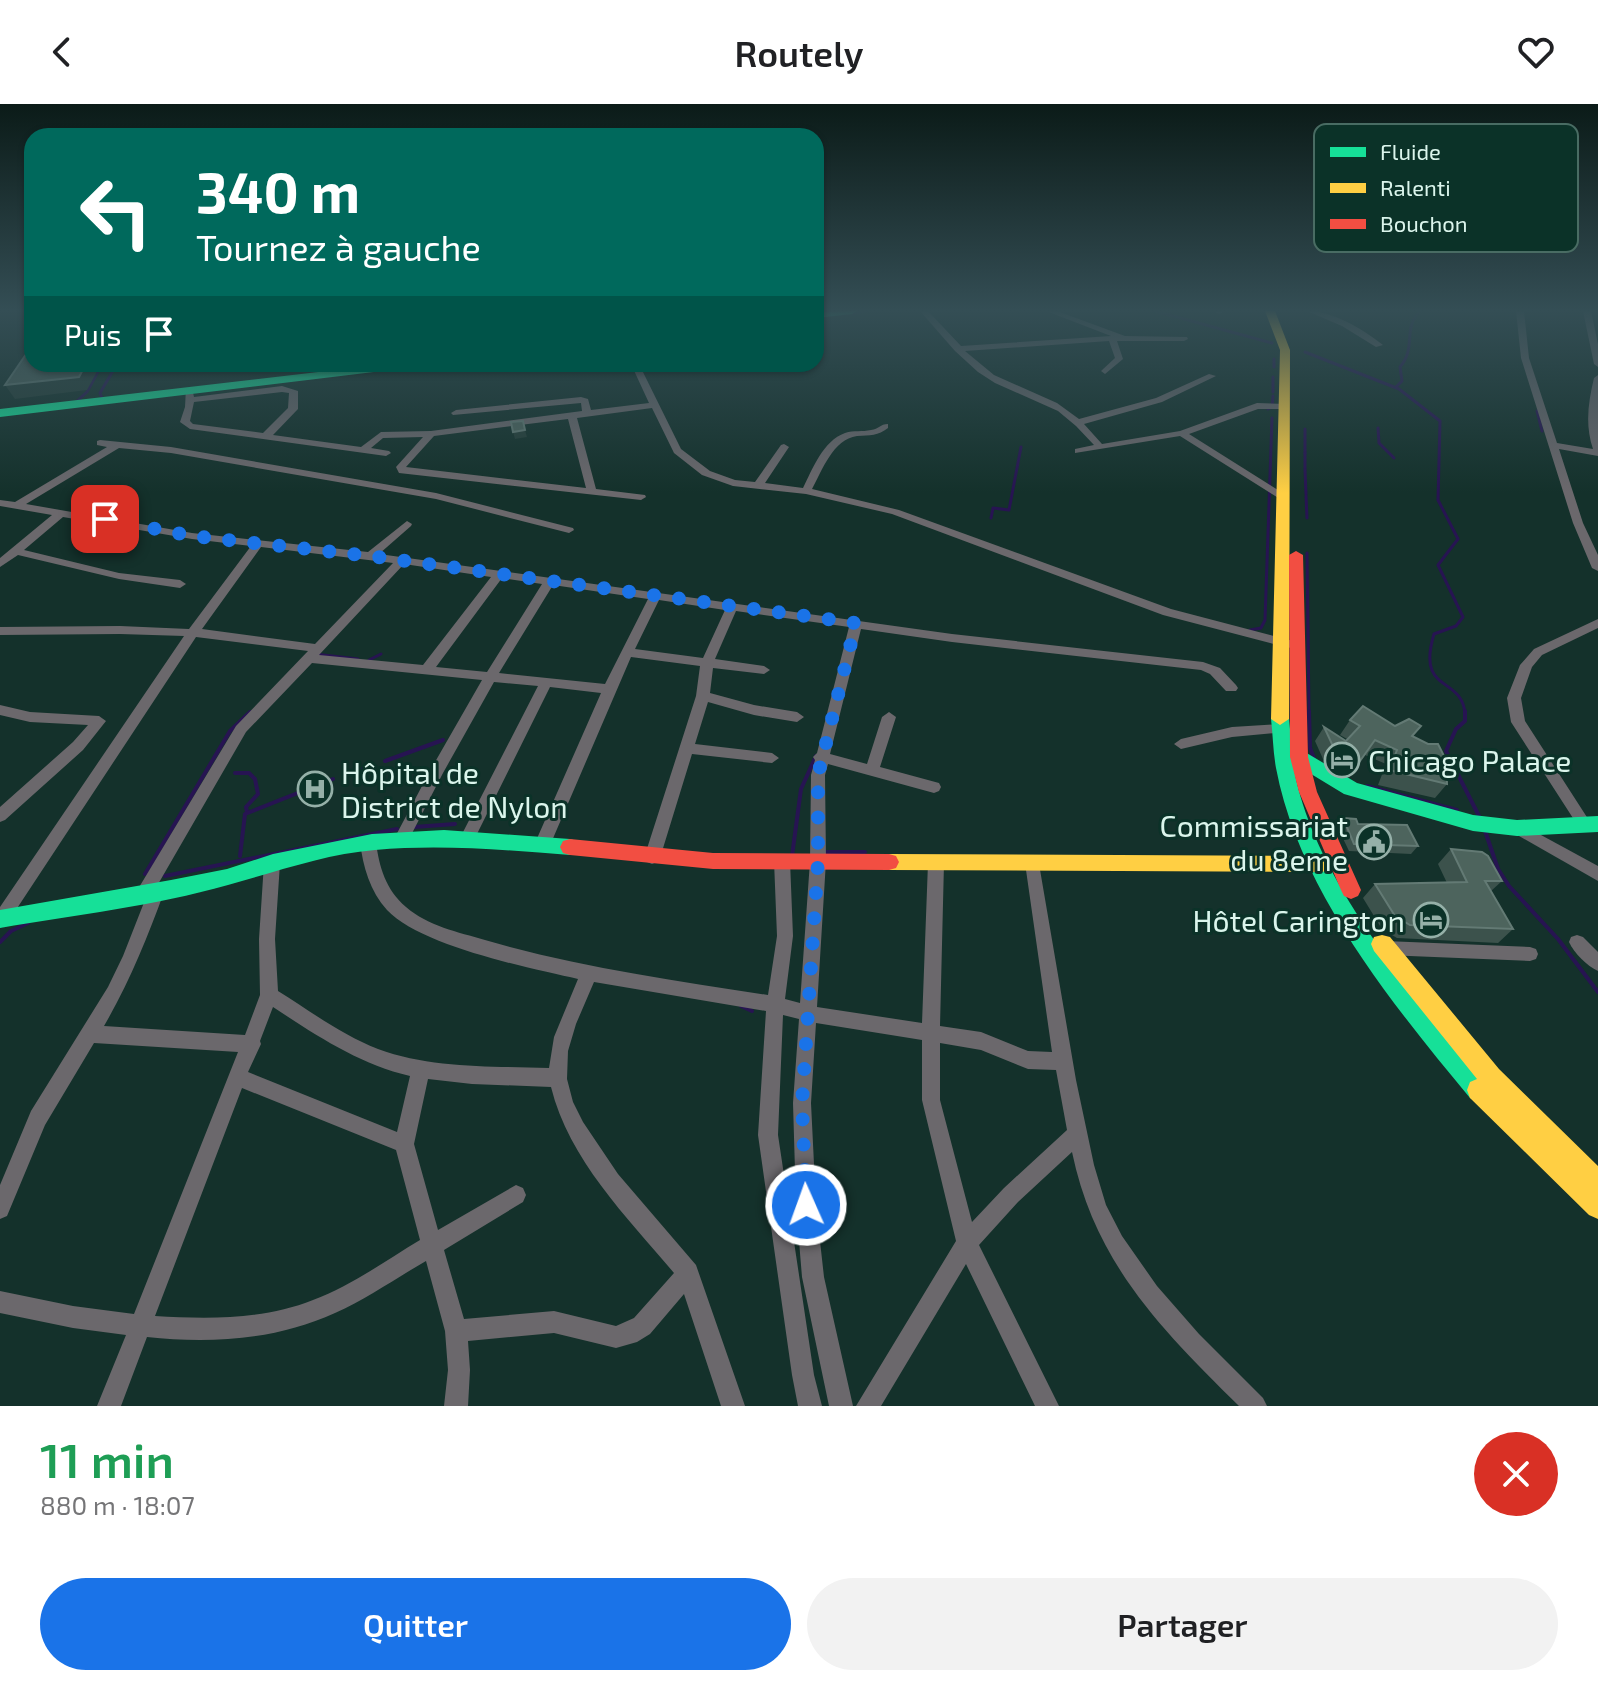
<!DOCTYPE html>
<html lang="fr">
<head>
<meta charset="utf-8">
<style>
  :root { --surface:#fff; --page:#f2f2f2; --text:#202124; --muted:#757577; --accent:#1a73e8 }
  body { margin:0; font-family:"Exo 2",sans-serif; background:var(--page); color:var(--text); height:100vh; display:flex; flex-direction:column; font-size:30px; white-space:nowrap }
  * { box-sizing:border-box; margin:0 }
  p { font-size:26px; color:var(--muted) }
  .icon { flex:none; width:44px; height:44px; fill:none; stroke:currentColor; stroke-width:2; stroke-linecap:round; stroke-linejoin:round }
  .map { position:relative; height:1302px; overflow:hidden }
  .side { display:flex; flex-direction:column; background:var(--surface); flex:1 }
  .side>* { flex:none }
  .top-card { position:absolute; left:24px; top:24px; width:800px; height:244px; border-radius:24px; box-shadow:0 2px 6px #0004; background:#00695c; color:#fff; overflow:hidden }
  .pin { position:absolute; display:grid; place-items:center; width:68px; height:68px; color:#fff; margin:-34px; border-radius:16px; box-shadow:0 4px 12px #0006 }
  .me { position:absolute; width:88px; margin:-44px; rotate:358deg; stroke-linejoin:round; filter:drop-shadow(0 0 6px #0008) }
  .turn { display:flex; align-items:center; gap:28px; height:168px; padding:0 40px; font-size:36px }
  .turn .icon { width:104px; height:104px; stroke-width:2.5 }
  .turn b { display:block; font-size:56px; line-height:68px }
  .then { display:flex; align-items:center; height:76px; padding:0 40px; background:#0003; gap:16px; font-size:30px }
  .round { display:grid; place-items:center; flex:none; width:84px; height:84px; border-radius:42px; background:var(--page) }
  .overview { display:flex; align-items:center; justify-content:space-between; height:136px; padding:0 40px }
  h1 { font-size:48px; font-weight:600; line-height:60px; color:#1e9e55 }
  .action { display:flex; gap:16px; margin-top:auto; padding:16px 40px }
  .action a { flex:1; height:92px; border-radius:48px; background:var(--accent); color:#fff; font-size:32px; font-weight:600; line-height:92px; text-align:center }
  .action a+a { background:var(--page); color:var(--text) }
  header { display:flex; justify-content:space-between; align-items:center; height:104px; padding:0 40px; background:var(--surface); font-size:36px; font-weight:600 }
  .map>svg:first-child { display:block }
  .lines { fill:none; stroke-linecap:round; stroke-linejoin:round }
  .stream-far1 { stroke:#271452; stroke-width:3 }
  .stream { stroke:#271452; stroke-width:4 }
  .street { fill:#6b686c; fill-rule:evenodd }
  .fast { fill:#16e098; fill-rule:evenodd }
  .slow { fill:#ffcf43; fill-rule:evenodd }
  .jam { fill:#f24e42; fill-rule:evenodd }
  .wall { fill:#3c524c }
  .shaded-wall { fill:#253e38 }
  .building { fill:#4d645d; stroke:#637a74; stroke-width:2 }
  .route { stroke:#1a73e8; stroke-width:14; stroke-dasharray:0 25.2 }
  .labels { text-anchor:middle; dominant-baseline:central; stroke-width:6; stroke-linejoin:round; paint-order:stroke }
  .poi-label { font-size:30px; fill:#dbf5ec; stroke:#0b3228; text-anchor:start }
  .key { fill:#0b3228; stroke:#496c63; stroke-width:2 }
  .key-label { font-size:22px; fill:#dbf5ec }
</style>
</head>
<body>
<header><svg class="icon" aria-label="back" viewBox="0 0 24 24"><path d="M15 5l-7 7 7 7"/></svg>Routely<svg class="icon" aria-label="heart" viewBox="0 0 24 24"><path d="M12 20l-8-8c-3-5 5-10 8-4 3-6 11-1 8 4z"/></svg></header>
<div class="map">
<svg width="1598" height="1302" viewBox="0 0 1598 1302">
  <rect width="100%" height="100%" fill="#14312b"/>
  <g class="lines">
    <g class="stream-far1">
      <polyline points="1155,207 1272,239"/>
      <polyline points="854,209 867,207"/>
      <path d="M1305,248L1399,285L1440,317L1438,396L1458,435L1438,461L1463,513L1456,522L1434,530C1416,590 1461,571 1465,609"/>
      <polyline points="1274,255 1274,263"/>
      <polyline points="1273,273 1273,288"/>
      <path d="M1396,283L1402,277L1400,263C1417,243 1402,225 1420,207"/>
      <polyline points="102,294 100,289 117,260"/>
      <polyline points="77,297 87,288 102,260"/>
      <polyline points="1268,305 1272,303 1273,292"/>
      <polyline points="1537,307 1542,327"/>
      <polyline points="1378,324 1379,339 1394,354"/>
      <polyline points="1305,325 1305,349"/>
      <polyline points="1305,349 1305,365"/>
      <polyline points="1305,366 1306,390"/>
      <polyline points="1306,392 1307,414"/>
      <polyline points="991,414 993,404 1009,406 1021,343"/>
      <polyline points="1307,449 1309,609"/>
      <polyline points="1250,526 1261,524 1265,516 1272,314"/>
      <polyline points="315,550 358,555"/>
      <polyline points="369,556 381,550"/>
    </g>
    <g class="stream">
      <polyline points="1309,607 1310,644 1314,654"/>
      <polyline points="1465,607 1465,617 1456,625 1446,647 1481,716"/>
      <polyline points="385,657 443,636"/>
      <polyline points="356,667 373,661"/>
      <polyline points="235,669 249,669 255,675 258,690 246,703 247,708"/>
      <polyline points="1367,682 1457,706"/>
      <polyline points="414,723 455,720"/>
      <polyline points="1484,724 1498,765 1509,782 1558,835 1598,888"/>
      <polyline points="823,748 865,748"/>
      <polyline points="240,752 245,710 333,675"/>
      <polyline points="792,752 801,685 816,652"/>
      <polyline points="145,770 230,627 250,608"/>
      <polyline points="165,772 397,725"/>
      <polyline points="0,838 11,827 28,819"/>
      <polyline points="741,902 752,907"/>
    </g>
    <g class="street">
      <polygon points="920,207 928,207 961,242 1111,232 1046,207 1057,207 1125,232 1187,233 1188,235 1184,237 1117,237 1123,255 1105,270 1101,267 1115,254 1109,237 965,247 994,271 1057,299 1079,315 1156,294 1209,270 1216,272 1162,298 1084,320 1102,340 1180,327 1257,299 1287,300 1287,304 1284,305 1258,305 1189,330 1289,393 1284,396 1280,395 1180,332 1075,349 1075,345 1094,341 1076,322 1058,307 995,279 978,268 955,247"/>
      <polygon points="1214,207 1222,207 1223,208 1219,210"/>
      <path d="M1307,207C1333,207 1363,225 1383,241L1376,243L1342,222Z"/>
      <path d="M1516,207H1524L1529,254L1557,339L1593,345C1585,321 1588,299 1594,274L1598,271V352L1559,345L1583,419L1598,451V467L1592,464L1573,419L1521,254Z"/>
      <polygon points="1583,207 1591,207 1598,240 1598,263 1594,260"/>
      <path d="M631,260H639L681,345L710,367L735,376L755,378L781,341L784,340L789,343L765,379L803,384C813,364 823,337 845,329C854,326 862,328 871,326C879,325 880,320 888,320V324C878,332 870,331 857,332C833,335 822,367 812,385L899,406L1171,505L1293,537L1295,540L1289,544L1163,511L892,410L806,390L733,382L702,371L674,349L652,304L577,314L596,385L645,391L646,393L641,396L399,369L396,363L423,333L383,334L371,344L389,347L391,349L386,352L190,325L180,318L185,303L186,284H192L194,293L282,282L298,287V305L273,331L361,343L381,328L431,327L582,307L581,299L453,311L451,309L456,306L581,293L588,295L591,306L649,299ZM282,288L289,289L288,304L263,329L193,320L190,317L194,298ZM568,315L586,384L406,363L434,332Z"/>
      <path d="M100,336L171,343L436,389L573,424L574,426L569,429L436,395L171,349L119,344L26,400L192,429L368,448L407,417L412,420L411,422L379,450L952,530L1203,558L1220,564L1236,581L1238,584L1236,587H1226L1210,570L1201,566L952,538L861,525L830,650L867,660L882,613L889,608L896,613L880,663L939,679L941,683L939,687L934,689L828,660L825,671L826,757L817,903L922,919L928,759L931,754L936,753L941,754L944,759L940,922L981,928L1028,947L1052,948L1025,759L1028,754L1033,753L1038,754L1076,976L1094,1061L1106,1101L1122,1132L1157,1182L1199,1230L1263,1294L1267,1302H1239C1161,1225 1095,1159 1072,1048L1018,1098L979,1141L1059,1302H1035L966,1160L881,1302H856L956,1137L922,996V936L816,919L811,999L816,1101L824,1173L853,1302H829L802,1173L796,1101L793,999L799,915L783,911L778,1031L814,1271L822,1302H798L792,1271L758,1031L766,907L594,878L576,920L568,947L567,975L573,998L583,1018L618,1070L696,1161L745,1302H721L684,1190L650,1230L637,1238L616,1244L554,1229L468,1237L470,1266L468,1302H444L448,1266L445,1227L426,1157C396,1174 367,1195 335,1209C276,1236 210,1240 147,1233L121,1302H97L126,1231L73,1224L0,1209V1187L73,1202L134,1210L238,948L94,939L45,1021L7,1112L0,1115V1081L31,1007L108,883L123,852L145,796L138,795L136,790L138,785L236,622L308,547L196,533L6,821L0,823V803L184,532L120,530L0,531V523L120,522L189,525L251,442L192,435L63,413L24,446L119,469L180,476L186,480L180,484L119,475L18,451L0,463V454L52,411L0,402V396L15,398L107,343L97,341V337ZM261,443L393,459L315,540L202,525ZM404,460L491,473L423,561L319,551ZM502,474L542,480L487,568L436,563ZM553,481L648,495L605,580L499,569ZM659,496L725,506L703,554L635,545ZM736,507L849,523L817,649L813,653L815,656L811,671L810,757L800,899L785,895L793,832L790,757L787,752L782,751L777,752L774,757L777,832L768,891C672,876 578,863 485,836C458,828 428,822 406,803C386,786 379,763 376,738L373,734L368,732L363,734L360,738C363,763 370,787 387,806C421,842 529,864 578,875L554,933L549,964C492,962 432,965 378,945C342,931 310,907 278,887L275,835L280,759L277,754L272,753L267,754L264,759L259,835L260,891L245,931L104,922C129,879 147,835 164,788L162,783L157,782L246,628L312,559L482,576L431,665L394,735L397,739L402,741L407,739L443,669L494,578L538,582L461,732L464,736L469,738L474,736L550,583L601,589L535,739L538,743L543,745L548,743L551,739L631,553L700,562L696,592L644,754L647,758L652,760L657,758L660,754L692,650L772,659L779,654L772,649L695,640L708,598L754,611L797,618L804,613L797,608L754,601L710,589L713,564L764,570L770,566L764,562L715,555ZM273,903C317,932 359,960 410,972L397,1028L248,968L261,940L260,937ZM940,939L981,946L1028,965L1056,966L1067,1026L1004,1084L972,1118L940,996ZM428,975L472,980L551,983C569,1056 627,1113 674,1169L634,1214L616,1222L554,1207L464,1215L444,1146L523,1098L526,1091L523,1084L516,1081L438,1126L414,1040ZM242,984L396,1046L420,1136C385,1157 351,1182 313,1196C263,1216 208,1215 155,1212Z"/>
      <polygon points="1598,515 1598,524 1542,551 1532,563 1521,594 1525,617 1592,721 1590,725 1580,725 1511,618 1507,594 1520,561 1534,545"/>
      <polygon points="0,601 30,608 99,612 106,617 83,646 5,716 0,718 0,703 73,638 88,621 30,618 0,611"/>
      <polygon points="1280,620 1285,622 1287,625 1285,628 1232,633 1181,645 1174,640 1181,635 1232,623"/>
      <polygon points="1517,718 1598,762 1598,777 1512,728 1509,724 1512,720"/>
      <path d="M1577,831L1583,833L1598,848V867C1587,862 1574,849 1569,838L1571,833Z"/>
      <polygon points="1385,837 1530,843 1536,845 1538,850 1536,855 1530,857 1385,851 1379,849 1377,844 1379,839"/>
    </g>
    <g class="fast">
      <polygon points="857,207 852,210 816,214 816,208"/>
      <polygon points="387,260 420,260 415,263 0,313 0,305"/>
      <path d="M1280,609L1289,615L1292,645L1305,648L1357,679L1473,711L1517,716L1598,712V728L1517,732L1473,727L1344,690L1293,659C1310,771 1415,894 1488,978L1491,986L1488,994L1479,998L1470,994C1393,901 1299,786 1276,664C1273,648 1273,631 1271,615Z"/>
      <path d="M444,726L570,735L577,737L580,743L577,749L570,751C505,746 441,740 375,746C325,750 276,768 228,781C154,802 75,811 0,824V806L171,776L227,765L273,750L372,730Z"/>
    </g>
    <g class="slow">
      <polygon points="1265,207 1275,207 1290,246 1289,615 1280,621 1271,615 1280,246"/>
      <polygon points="889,750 1322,752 1329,754 1332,760 1329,766 1322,768 889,766 882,764 879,758 882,752"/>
      <polygon points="1382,831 1390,833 1499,965 1598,1062 1598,1115 1589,1111 1470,994 1467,986 1470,978 1477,975 1374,847 1371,840 1374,833"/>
    </g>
    <g class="jam">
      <polygon points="1296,447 1303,451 1308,653 1317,688 1361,786 1358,792 1351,795 1344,792 1341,786 1299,688 1290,653 1289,451"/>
      <polygon points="570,735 713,749 889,750 896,752 899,758 896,764 889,766 713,765 570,751 563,749 560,743 563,737"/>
    </g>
  </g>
  <g class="wall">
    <polygon points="1350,616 1413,633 1447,680 1435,694 1378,681 1386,660 1365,651 1350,671 1323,655 1315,637 1324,623 1346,637 1347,635 1340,631"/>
    <polygon points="1343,714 1358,720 1418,742 1411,750 1349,747 1337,722"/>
    <polygon points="1451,745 1502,777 1491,787 1513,825 1498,839 1397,834 1382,825 1363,794 1375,780 1447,779 1438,760"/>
  </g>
  <g class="shaded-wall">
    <polygon points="86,260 101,260 87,286 15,295 5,281"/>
    <polygon points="525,326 527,333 515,335 513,328"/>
  </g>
  <g class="building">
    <polygon points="31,243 32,260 86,260 79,273 5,281"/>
    <polygon points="523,317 525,326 513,328 511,318"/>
    <polygon points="1363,602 1395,622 1409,615 1421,622 1412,632 1428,640 1438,640 1446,656 1447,680 1389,666 1397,646 1375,636 1360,657 1332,640 1324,623 1346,637 1360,622 1350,616"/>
    <polygon points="1343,714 1356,715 1358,720 1407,721 1418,742 1354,740"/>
    <polygon points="1451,745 1482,748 1488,752 1502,777 1485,777 1513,825 1410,821 1395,812 1375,780 1467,778"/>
  </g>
  <linearGradient id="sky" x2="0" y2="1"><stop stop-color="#0b1b18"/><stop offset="0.53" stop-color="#344e55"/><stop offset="1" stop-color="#344e55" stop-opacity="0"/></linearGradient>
  <rect width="1598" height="389" fill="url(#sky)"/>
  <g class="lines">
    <polyline class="route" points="105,415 192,432 370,452 856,519 818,671 818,757 802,999 806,1101"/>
  </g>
  <defs>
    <g id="hotel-ring" transform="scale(1.8)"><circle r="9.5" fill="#0b3228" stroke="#95b0a8" stroke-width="1.5"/><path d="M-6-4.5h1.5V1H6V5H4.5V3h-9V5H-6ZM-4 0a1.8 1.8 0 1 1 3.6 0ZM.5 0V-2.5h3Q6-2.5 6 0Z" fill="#95b0a8"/></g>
    <g id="hospital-ring" transform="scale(1.8)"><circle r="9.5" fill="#0b3228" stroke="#95b0a8" stroke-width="1.5"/><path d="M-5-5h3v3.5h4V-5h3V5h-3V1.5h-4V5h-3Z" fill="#95b0a8"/></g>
    <g id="civic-ring" transform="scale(1.8)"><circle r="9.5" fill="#0b3228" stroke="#95b0a8" stroke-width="1.5"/><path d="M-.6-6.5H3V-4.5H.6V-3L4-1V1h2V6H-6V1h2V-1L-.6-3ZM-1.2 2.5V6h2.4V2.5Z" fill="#95b0a8"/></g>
  </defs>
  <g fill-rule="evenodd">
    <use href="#hotel-ring" x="1342" y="656"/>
    <use href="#hospital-ring" x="315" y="685"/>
    <use href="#civic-ring" x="1374" y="738"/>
    <use href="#hotel-ring" x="1431" y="816"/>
  </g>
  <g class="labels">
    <g class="poi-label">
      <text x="1368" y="656">Chicago Palace</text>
      <text x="341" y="668">Hôpital de<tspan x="341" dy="34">District de Nylon</tspan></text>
      <text x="1348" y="721" text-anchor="end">Commissariat<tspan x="1348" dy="34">du 8eme</tspan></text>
      <text x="1405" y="816" text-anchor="end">Hôtel Carington</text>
    </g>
  </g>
  <rect x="1314" y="20" width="264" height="128" rx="12" class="key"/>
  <rect x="1330" y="43" width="36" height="10" fill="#16e098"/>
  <rect x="1330" y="79" width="36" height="10" fill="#ffcf43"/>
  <rect x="1330" y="115" width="36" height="10" fill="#f24e42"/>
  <g class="key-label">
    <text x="1380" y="56">Fluide</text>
    <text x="1380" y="92">Ralenti</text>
    <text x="1380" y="128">Bouchon</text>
  </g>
</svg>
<div class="pin" style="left:105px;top:415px;background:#d93025"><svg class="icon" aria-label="arrive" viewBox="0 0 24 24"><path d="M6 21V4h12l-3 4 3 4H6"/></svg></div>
<svg class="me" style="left:806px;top:1101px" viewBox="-20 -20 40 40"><circle r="17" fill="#1a73e8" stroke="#fff" stroke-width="3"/><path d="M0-11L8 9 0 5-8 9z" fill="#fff"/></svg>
<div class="top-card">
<div class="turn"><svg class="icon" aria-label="left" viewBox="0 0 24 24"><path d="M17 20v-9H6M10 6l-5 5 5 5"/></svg><div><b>340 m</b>Tournez à gauche</div></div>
<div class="then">Puis<svg class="icon" aria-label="arrive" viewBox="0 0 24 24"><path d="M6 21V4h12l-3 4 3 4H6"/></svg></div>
</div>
</div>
<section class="side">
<div class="overview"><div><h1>11 min</h1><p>880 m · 18:07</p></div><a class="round" style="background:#d93025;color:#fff"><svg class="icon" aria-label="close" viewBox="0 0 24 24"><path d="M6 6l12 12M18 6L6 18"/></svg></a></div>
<div class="action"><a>Quitter</a><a>Partager</a></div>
</section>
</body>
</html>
